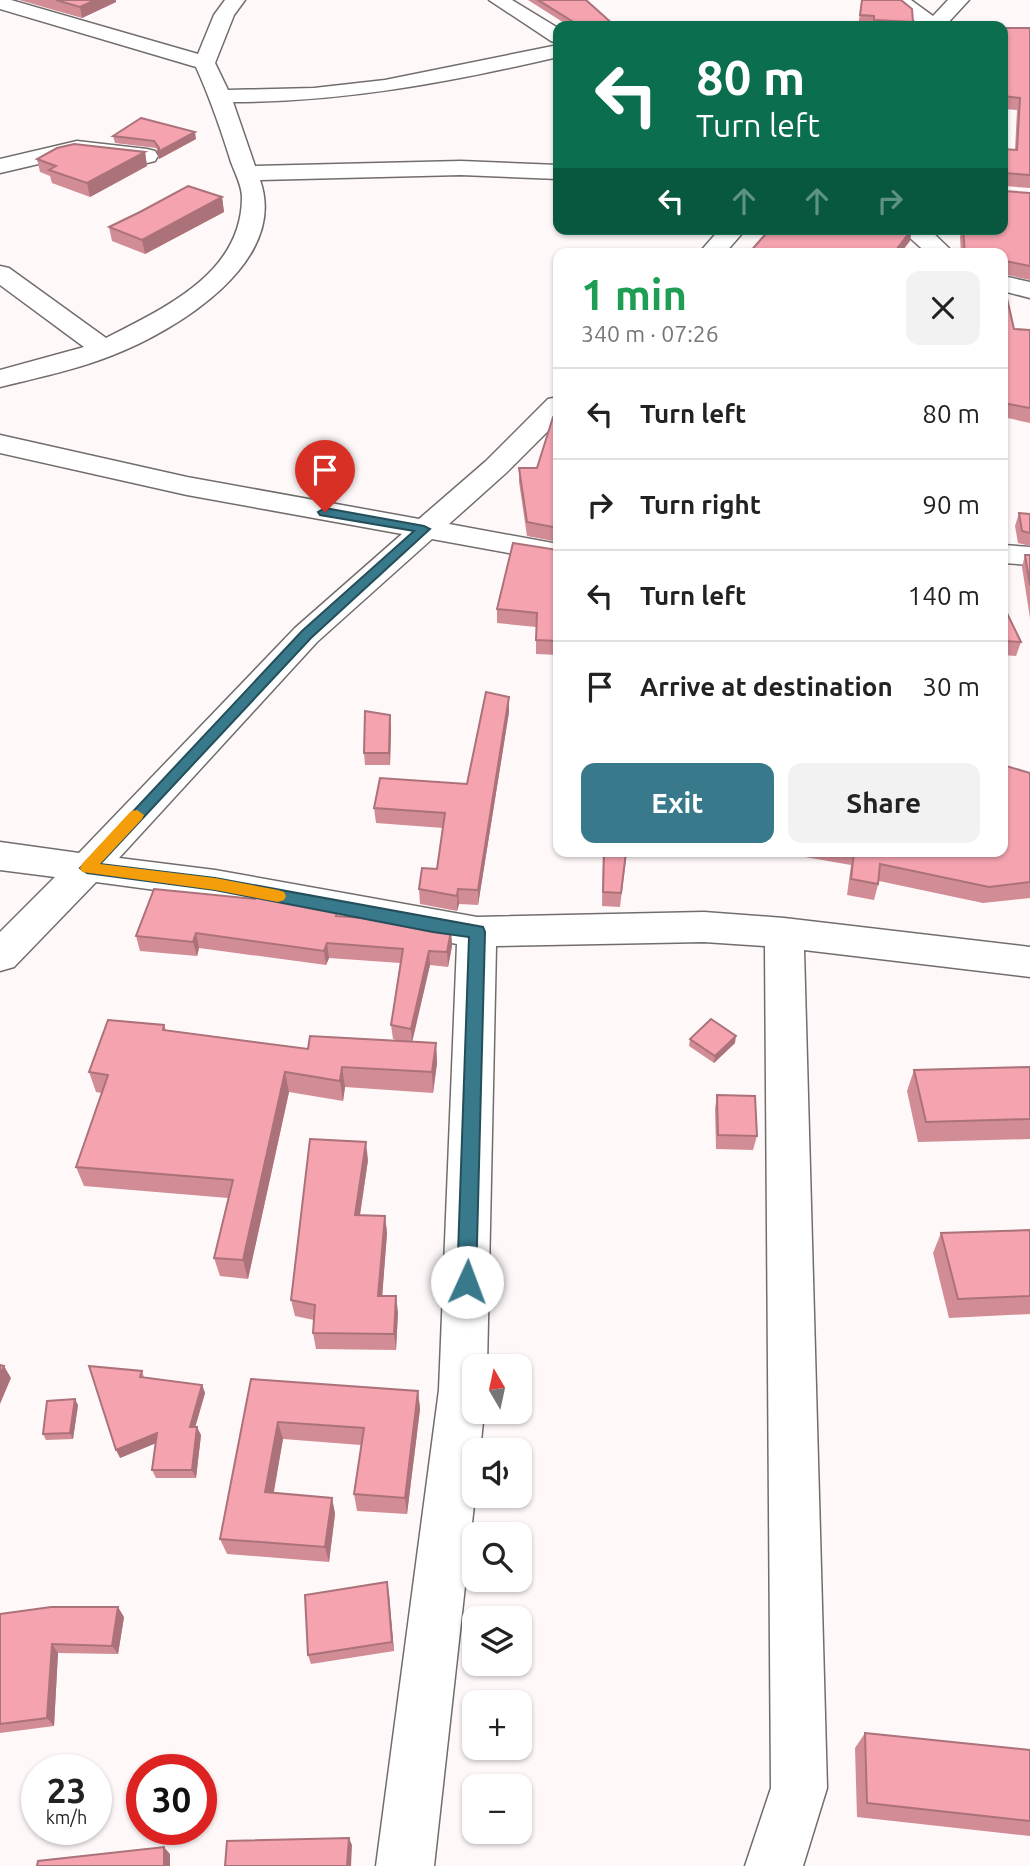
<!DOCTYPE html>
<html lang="en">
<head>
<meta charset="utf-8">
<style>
  :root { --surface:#fff; --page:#f2f2f2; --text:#222; --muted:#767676; --line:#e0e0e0; --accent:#38798b }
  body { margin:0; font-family:Ubuntu,sans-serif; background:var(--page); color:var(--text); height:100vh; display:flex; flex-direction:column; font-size:26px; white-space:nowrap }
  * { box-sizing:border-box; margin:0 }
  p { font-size:23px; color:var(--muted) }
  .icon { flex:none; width:38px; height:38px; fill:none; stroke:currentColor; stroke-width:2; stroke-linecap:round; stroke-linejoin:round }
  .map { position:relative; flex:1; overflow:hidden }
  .side { position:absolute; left:553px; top:248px; width:455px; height:609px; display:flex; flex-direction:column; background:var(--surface); border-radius:14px; box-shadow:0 2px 5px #0004 }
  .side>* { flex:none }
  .banner { position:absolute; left:553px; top:21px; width:455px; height:214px; border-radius:14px; box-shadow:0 2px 5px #0004; background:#0b6e4f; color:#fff; overflow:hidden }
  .needle { width:46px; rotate:351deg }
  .fabs { position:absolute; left:462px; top:1354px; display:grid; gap:14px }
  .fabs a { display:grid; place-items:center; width:70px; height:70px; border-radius:14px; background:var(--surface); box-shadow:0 2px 5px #0004; font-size:35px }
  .speed { position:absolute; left:21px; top:1754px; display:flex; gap:14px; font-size:35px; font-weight:700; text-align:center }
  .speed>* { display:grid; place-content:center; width:91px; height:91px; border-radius:50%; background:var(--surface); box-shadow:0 2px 5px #0004; line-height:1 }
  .speed small { font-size:18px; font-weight:400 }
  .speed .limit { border:10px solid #d22; background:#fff; color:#111 }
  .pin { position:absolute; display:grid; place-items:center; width:60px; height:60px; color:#fff; margin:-72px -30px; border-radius:50% 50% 50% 0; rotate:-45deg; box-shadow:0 0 7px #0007 }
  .pin .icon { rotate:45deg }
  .me { position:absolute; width:77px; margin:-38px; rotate:2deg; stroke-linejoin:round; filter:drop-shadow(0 0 5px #0008) }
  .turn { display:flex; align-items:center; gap:24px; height:147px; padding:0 28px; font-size:32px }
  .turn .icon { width:91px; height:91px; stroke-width:2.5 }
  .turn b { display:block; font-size:49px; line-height:60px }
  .lanes { display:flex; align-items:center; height:66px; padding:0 28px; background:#0003; justify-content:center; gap:35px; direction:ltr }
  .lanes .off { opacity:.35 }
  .round { display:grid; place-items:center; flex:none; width:74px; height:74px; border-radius:14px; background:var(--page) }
  .head { display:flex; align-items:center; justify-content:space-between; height:119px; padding:0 28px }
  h1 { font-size:42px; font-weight:600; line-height:52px; color:#1e9e55 }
  .primary-button { display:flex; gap:14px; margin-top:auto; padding:14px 28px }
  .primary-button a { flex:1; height:80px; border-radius:14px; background:var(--accent); color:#fff; font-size:28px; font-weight:600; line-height:80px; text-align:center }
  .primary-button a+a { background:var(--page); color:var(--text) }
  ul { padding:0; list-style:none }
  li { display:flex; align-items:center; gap:21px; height:91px; padding:0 28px; border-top:2px solid var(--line) }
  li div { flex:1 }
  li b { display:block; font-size:26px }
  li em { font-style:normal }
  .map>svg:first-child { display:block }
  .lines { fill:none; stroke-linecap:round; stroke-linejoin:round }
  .minor-casing { stroke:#726d6d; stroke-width:3 }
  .minor { fill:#fff; fill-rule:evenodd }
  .wall { fill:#d28c96 }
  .shaded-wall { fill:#ab727a }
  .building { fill:#f4a3af; stroke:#ab727a; stroke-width:2 }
  .route { fill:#38798b; stroke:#244f5a; stroke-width:2 }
  .slow { fill:#f59e0b }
</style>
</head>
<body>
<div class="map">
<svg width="1030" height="1866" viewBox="0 0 1030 1866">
  <rect width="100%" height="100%" fill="#fef8f9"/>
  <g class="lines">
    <g class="minor-casing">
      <g id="minor">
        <path d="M0,0H11L198,54L214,15L225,0H245L234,15L215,63L228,90L314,88L385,80L558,45V57C450,82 345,102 233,102L255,166L461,161L558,165V179L461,175L260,180C289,262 177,330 113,355C78,369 37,378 0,387V370L84,347L0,285V266L9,268L106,338C164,308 242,274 242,197C242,186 235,173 231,162C221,130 210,98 196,67L0,9Z"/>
        <polygon points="489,0 512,0 558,28 558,43 551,41"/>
        <polygon points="889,0 911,0 933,16 948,0 969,0 945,26 921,26"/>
        <polygon points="77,141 147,149 155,151 158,156 155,161 147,163 77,155 0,173 0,159"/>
        <polygon points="720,229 746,229 724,254 698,254"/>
        <polygon points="894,229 929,229 955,254 928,254 910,238 897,234"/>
        <polygon points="1003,276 1030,282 1030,298 1003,291"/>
        <polygon points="558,397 558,421 506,473 449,524 558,544 558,562 432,539 317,642 119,858 215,870 477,917 704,912 784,918 1030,947 1030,977 804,950 827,1788 803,1866 745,1866 771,1788 765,946 704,942 496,946 487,1367 474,1367 474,1412 484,1412 480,1451 474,1451 475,1496 434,1866 376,1866 439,1390 457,944 215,898 96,882 14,967 0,971 0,932 55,877 0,870 0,842 79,853 295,628 402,534 187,495 0,453 0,435 187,477 419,519 486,461 548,399"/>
        <polygon points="1003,545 1030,547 1030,565 1003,563"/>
      </g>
    </g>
    <use href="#minor" class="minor"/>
  </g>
  <g class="wall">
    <polygon points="19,0 116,0 116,2 82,18"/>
    <polygon points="528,0 586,0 615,26 569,26"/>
    <polygon points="862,0 913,22 912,26 858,26"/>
    <polygon points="1003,28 1030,28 1030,188 1004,186 1004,191 1030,193 1030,280 1003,274 1003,254 961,254 960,237 962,229 1003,229 1003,149 1015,150 1017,110 1003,109"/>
    <polygon points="113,136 196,139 159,159 158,152 156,148 115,143"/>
    <polygon points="145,152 147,166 90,197 52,183 50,176 40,172 37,159"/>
    <polygon points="222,197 224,212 145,254 112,241 109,227"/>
    <polygon points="1003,281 1014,329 1030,330 1030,423 1003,417"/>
    <polygon points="558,416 558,542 527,536 519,482 519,468 537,468"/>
    <polygon points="1019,513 1030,514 1030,546 1018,543 1015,526"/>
    <polygon points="558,550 558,655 536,654 536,627 497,623 497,609"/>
    <polygon points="1025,555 1030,555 1030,618 1022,567"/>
    <polygon points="1003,605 1021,642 1016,656 1003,655"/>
    <polygon points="509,712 478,905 459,904 457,911 420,904 419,889 437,869 443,828 376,823 374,808 467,784"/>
    <polygon points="391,727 390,765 365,765 364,753"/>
    <polygon points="1006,766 1030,773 1030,898 983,903 879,881 874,900 847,895 851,865 799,856 800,852 1003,852"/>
    <polygon points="603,852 627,852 620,907 602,906"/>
    <polygon points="339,916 451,931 452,946 448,967 430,965 412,1041 436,1043 437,1063 433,1093 345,1087 343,1101 289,1092 248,1279 220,1276 214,1258 228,1198 84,1186 76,1167 102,1093 96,1092 89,1072 164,1025 166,1030 308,1049 399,1041 393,1039 391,1025 400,963 329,958 326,965 199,948 197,956 140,951 136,936"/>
    <polygon points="690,1039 735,1043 714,1063 689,1046"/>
    <polygon points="1030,1067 1030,1139 918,1142 907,1091 914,1070"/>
    <polygon points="717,1095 757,1136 753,1150 716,1149 715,1109"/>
    <polygon points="368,1160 360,1216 385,1216 387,1233 382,1296 398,1312 396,1350 316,1349 313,1333 314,1320 295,1316 291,1300"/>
    <polygon points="1030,1230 1030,1314 949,1318 933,1253 941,1233"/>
    <polygon points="142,1371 144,1377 202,1385 205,1393 195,1427 201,1435 196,1478 156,1478 152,1470 156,1443 120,1458"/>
    <polygon points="251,1379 418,1391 420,1409 407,1514 357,1511 354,1494 361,1445 283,1439 273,1493 332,1498 335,1514 329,1562 227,1554 220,1539"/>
    <polygon points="78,1405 73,1439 46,1440 43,1434"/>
    <polygon points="387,1582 394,1651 311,1664 308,1655"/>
    <polygon points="0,1614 124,1617 118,1654 58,1653 54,1726 0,1733"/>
    <polygon points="865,1733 1030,1750 1030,1836 857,1817 855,1748"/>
  </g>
  <g class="shaded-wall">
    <polygon points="95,0 116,0 116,2 82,18 80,7"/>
    <polygon points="195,132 196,139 159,159 158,152"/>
    <polygon points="145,152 147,166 90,197 87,183"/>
    <polygon points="222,197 224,212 145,254 142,240"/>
    <polygon points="912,229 910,241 900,254 893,254"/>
    <polygon points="509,697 509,712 478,905 478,890"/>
    <polygon points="390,715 391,727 390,765 389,753"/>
    <polygon points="458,889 459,904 457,911 457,896"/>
    <polygon points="451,931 452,946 448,967 447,952"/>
    <polygon points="196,933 199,948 197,956 193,942"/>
    <polygon points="327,943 329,958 326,965 324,951"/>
    <polygon points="429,951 430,965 412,1043 411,1029"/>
    <polygon points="736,1036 735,1043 714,1063 715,1056"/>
    <polygon points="436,1043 437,1063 433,1093 432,1072"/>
    <polygon points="342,1067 345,1087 343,1101 340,1081"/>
    <polygon points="285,1072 289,1092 248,1279 243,1260"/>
    <polygon points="366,1142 368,1160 357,1233 355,1215"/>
    <polygon points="385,1216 387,1233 381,1312 378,1296"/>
    <polygon points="396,1296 398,1312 396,1350 394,1334"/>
    <polygon points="4,1366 11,1378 0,1404 0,1375"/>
    <polygon points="202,1385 205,1393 193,1435 190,1427"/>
    <polygon points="418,1391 420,1409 407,1514 405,1498"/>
    <polygon points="75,1399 78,1405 73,1439 70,1433"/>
    <polygon points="278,1422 283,1439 271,1509 265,1492"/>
    <polygon points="197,1427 201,1435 196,1478 192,1470"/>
    <polygon points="157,1433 161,1441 120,1458 116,1450"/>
    <polygon points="332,1498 335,1514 329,1562 325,1547"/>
    <polygon points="387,1582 389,1593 394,1651 392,1642"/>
    <polygon points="118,1607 124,1617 118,1654 112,1646"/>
    <polygon points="52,1644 58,1653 54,1726 47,1718"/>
    <polygon points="349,1838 352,1845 351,1866 347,1866"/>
    <polygon points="164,1847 170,1854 170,1866 164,1866"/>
  </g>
  <g class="building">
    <polygon points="56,0 95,0 80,7"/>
    <polygon points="538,0 586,0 615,26 580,26"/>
    <polygon points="862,0 901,0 912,9 913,22 874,20 874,16 860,15"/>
    <polygon points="1003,28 1030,28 1030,175 1004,173 1004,191 1030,193 1030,266 1005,261 1003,267 1003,254 965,254 963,229 1003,229 1003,149 1017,150 1020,98 1003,96"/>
    <polygon points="141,118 195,132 158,152 159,148 154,141 113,136"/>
    <polygon points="74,144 145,152 87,183 49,170 56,166 37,159 57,148"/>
    <polygon points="188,186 222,197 142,240 109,227 140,212"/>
    <polygon points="770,229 912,229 893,254 731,254 732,251 749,253"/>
    <polygon points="1003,281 1014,329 1030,330 1030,408 1003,403"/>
    <polygon points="558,416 558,528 527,522 519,468 537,468 553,417"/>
    <polygon points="1019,513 1030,514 1030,533 1022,531"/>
    <polygon points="513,543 558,550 558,641 536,640 537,613 497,609"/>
    <polygon points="1025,555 1030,555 1030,585"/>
    <polygon points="1003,605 1021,642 1003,641"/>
    <polygon points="486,692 509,697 478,890 458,889 457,896 419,889 422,868 437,869 445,813 374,808 380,778 467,784"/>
    <polygon points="365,711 390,715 389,753 364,753"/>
    <polygon points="1003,761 1006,762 1006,766 1030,773 1030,882 989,887 880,864 878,884 851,879 854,852 1003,852"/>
    <polygon points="604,852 626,852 621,893 603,892"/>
    <polygon points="154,889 255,899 257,894 338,910 336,916 395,920 451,931 447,952 429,951 411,1029 391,1025 403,949 327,943 324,951 196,933 193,942 136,936"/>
    <polygon points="711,1019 736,1036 715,1056 690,1039"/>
    <polygon points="108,1020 164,1025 163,1030 308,1049 310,1036 436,1043 432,1072 342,1067 340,1081 285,1072 243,1260 214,1258 233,1180 76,1167 108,1075 89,1072"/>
    <polygon points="1030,1067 1030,1119 926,1122 914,1070"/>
    <polygon points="717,1095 755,1096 757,1136 718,1135"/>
    <polygon points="310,1139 366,1142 355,1215 385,1216 378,1296 396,1296 394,1334 313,1333 315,1305 291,1300"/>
    <polygon points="1030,1230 1030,1296 958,1299 941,1233"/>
    <polygon points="0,1365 4,1366 0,1375"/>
    <polygon points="89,1366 142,1371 140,1377 202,1385 190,1427 197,1427 192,1470 152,1470 157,1433 116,1450"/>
    <polygon points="251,1379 418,1391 405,1498 354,1494 364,1428 278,1422 265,1492 332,1498 325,1547 220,1539"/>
    <polygon points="75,1399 70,1433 43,1434 47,1401"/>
    <polygon points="387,1582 392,1642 308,1655 305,1595"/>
    <polygon points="51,1607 118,1607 112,1646 52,1644 47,1718 0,1724 0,1614"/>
    <polygon points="865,1733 1030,1750 1030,1821 867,1803"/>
    <polygon points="349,1838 347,1866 225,1866 227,1841"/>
    <polygon points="164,1847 164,1866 37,1866 38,1861"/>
  </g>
  <polygon class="route" points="325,508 424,526 430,529 311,638 100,864 215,878 483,927 485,932 476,1282 473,1288 467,1291 460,1288 457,1282 469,937 433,932 215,890 87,873 80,868 302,631 414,531 320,515 318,512"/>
  <polygon class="slow" points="137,810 144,815 142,819 100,864 215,878 278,890 284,892 286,896 284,900 278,902 215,890 82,872 80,868 82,864 131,811"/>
</svg>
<div class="fabs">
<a><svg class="needle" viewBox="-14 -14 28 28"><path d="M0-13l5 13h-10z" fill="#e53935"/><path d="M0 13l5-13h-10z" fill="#767676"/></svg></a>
<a><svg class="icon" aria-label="sound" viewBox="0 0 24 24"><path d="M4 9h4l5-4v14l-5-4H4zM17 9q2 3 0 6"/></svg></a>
<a><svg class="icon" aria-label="search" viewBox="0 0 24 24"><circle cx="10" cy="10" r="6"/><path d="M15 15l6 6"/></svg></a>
<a><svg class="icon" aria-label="layers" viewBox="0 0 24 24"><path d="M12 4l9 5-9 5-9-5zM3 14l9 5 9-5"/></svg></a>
<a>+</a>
<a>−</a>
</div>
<div class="speed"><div>23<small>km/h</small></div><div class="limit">30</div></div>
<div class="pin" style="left:325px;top:512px;background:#d93025"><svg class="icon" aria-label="arrive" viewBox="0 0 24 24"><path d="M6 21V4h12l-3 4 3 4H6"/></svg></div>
<svg class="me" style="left:467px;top:1282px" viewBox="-20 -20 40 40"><circle r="19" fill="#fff"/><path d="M0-13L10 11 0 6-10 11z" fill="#38798b"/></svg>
<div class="banner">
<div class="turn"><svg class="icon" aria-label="left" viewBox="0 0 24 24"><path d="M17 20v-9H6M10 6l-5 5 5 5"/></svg><div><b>80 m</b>Turn left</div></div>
<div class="lanes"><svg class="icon" aria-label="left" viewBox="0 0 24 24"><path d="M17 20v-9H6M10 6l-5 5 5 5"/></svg><svg class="icon off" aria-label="ahead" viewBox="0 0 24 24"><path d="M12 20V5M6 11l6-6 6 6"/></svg><svg class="icon off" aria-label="ahead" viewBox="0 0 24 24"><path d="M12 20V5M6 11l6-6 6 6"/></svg><svg class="icon off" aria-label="right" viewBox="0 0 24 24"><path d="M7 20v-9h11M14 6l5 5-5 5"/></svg></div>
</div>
<section class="side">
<div class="head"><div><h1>1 min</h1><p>340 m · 07:26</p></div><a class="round"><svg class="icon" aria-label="close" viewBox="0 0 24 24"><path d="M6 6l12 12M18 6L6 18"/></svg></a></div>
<ul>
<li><svg class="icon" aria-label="left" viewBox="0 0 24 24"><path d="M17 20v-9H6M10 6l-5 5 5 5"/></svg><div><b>Turn left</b></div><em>80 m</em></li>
<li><svg class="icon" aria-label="right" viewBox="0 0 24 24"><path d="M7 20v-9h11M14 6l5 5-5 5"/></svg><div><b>Turn right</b></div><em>90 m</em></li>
<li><svg class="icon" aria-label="left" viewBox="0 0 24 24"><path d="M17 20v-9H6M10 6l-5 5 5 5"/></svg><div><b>Turn left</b></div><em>140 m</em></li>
<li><svg class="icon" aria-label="arrive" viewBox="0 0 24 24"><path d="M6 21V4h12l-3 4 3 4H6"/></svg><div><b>Arrive at destination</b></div><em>30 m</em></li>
</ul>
<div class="primary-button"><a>Exit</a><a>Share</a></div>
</section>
</div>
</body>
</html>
